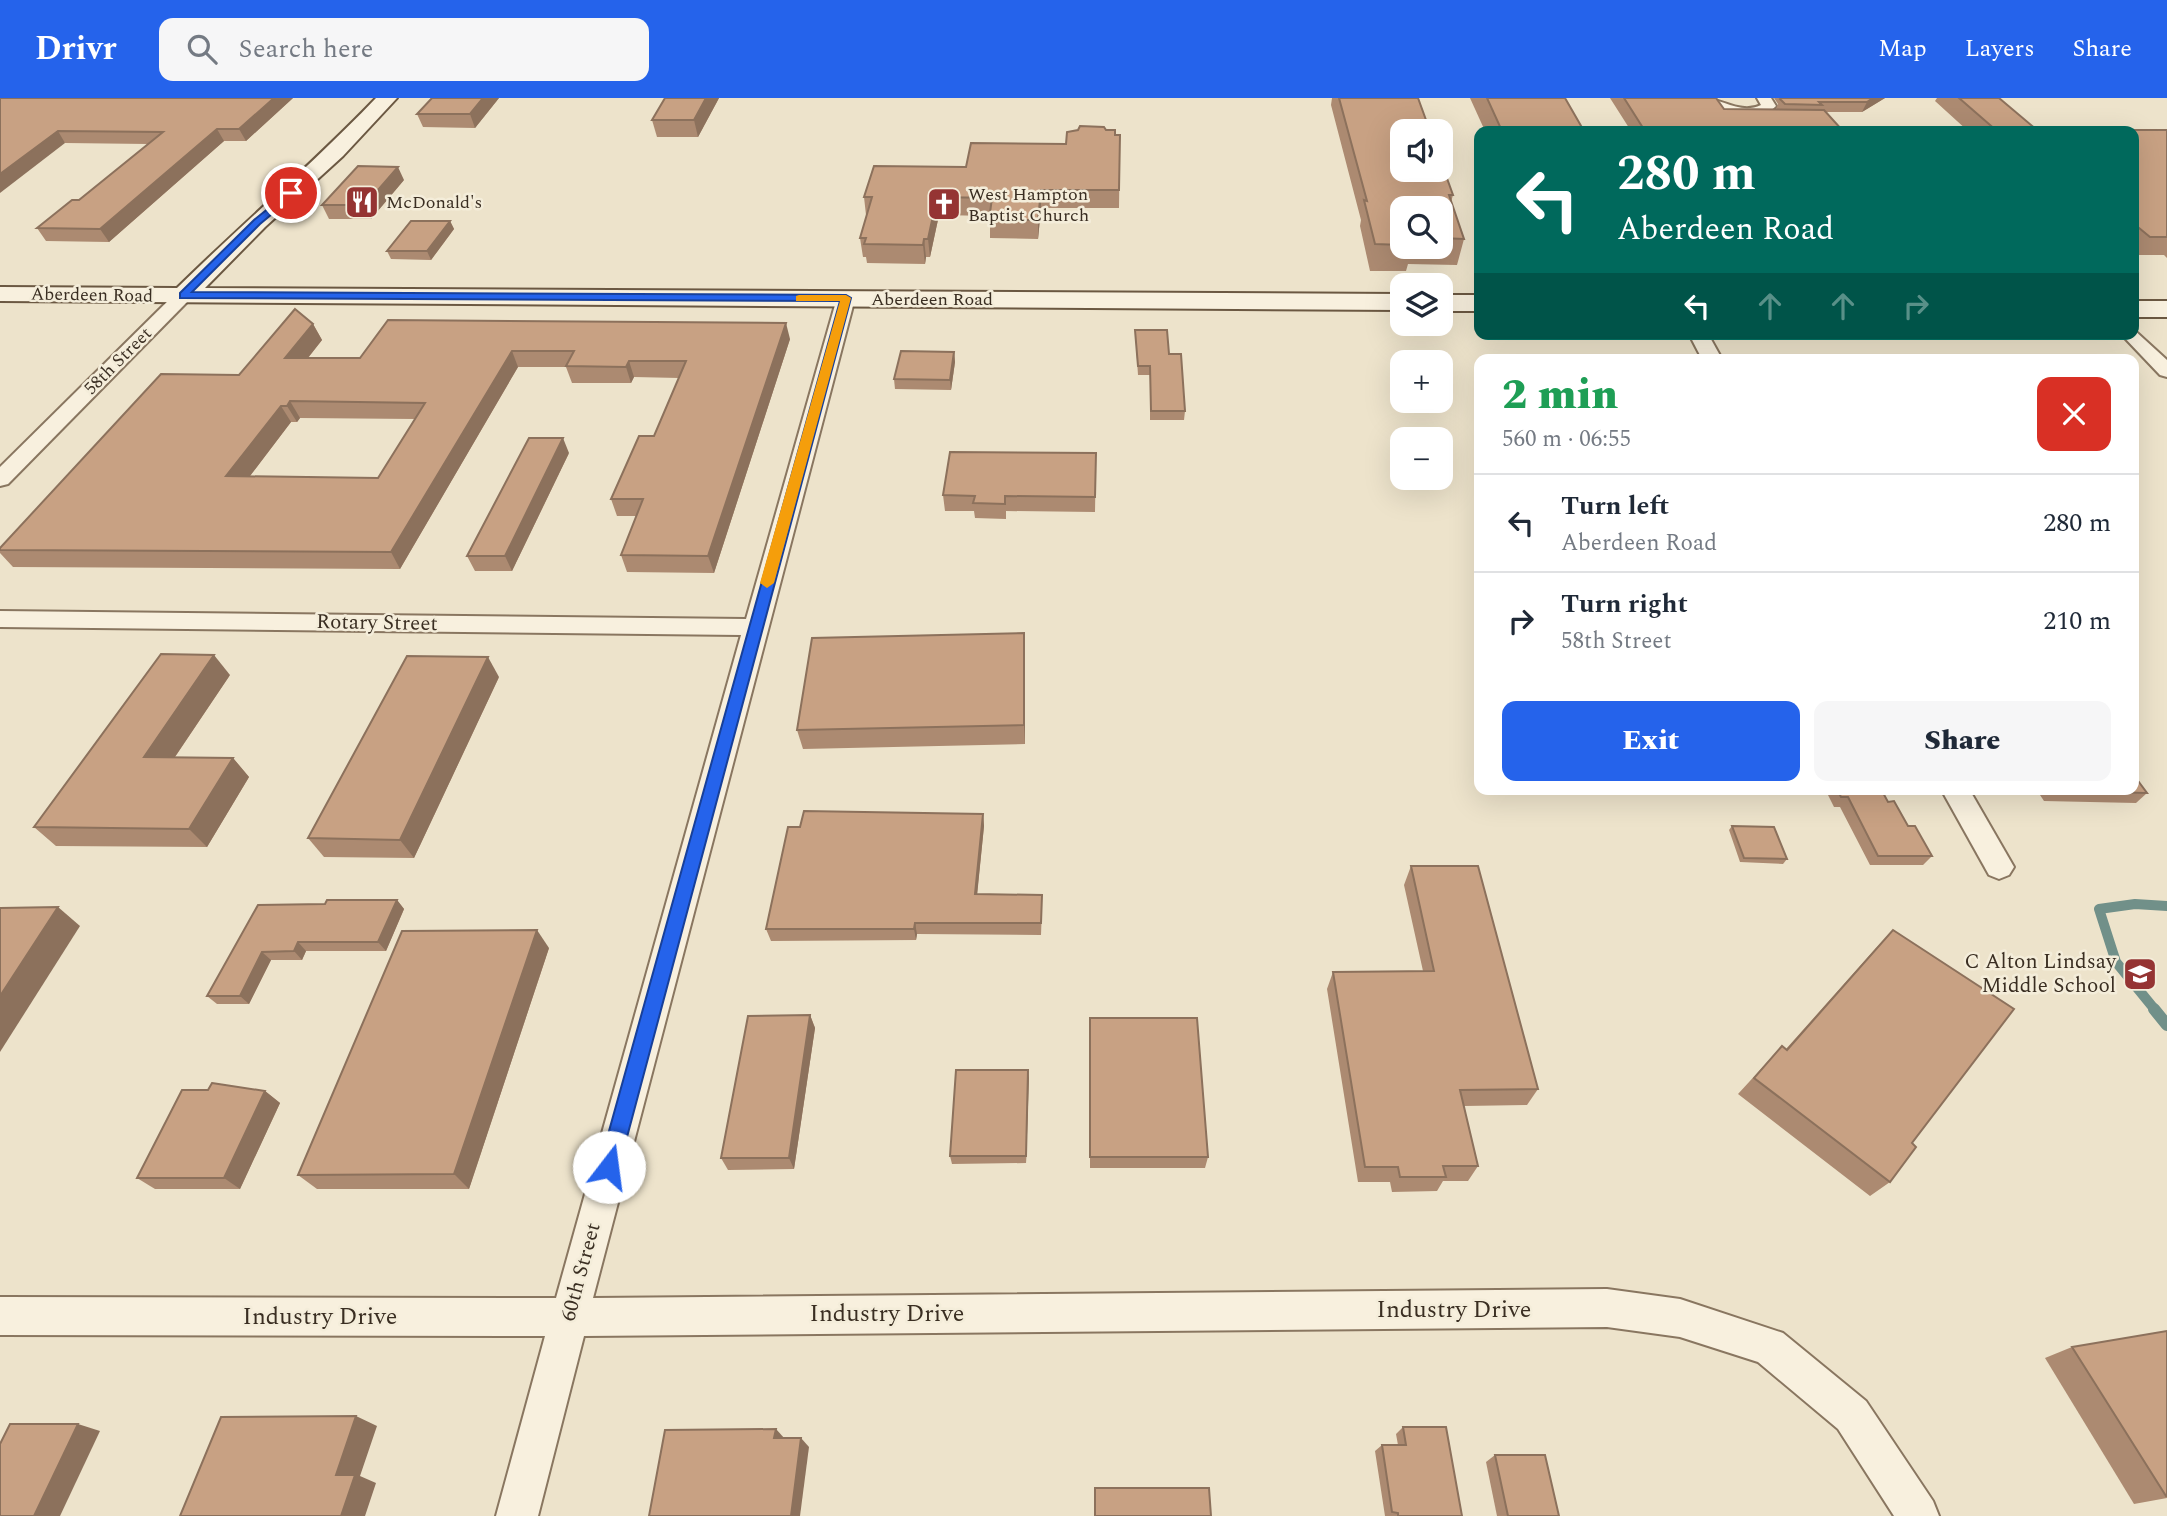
<!DOCTYPE html>
<html lang="en">
<head>
<meta charset="utf-8">
<style>
  :root { --surface:#fff; --page:#f6f6f7; --text:#1f2937; --muted:#747a83; --line:#e0e1e3; --accent:#2563eb }
  body { margin:0; font-family:Spectral,serif; background:var(--page); color:var(--text); height:100vh; display:flex; flex-direction:column; font-size:26px; white-space:nowrap }
  * { box-sizing:border-box; margin:0 }
  p { font-size:23px; color:var(--muted) }
  .icon { flex:none; width:38px; height:38px; fill:none; stroke:currentColor; stroke-width:2; stroke-linecap:round; stroke-linejoin:round }
  .map { position:relative; flex:1; overflow:hidden }
  .panel { position:absolute; left:1474px; top:256px; width:665px; height:441px; display:flex; flex-direction:column; background:var(--surface); border-radius:14px; box-shadow:0 7px 28px #0002 }
  .panel>* { flex:none }
  .hud { position:absolute; left:1474px; top:28px; width:665px; height:214px; border-radius:14px; box-shadow:0 7px 28px #0002; background:#00695c; color:#fff; overflow:hidden }
  .controls { position:absolute; left:1390px; top:21px; display:grid; gap:14px }
  .controls a { display:grid; place-items:center; width:63px; height:63px; border-radius:14px; background:var(--surface); box-shadow:0 7px 28px #0002; font-size:35px }
  .pin { position:absolute; display:grid; place-items:center; width:60px; height:60px; color:#fff; margin:-30px; border:4px solid #fff; border-radius:50%; box-shadow:0 2px 7px #0007 }
  .me { position:absolute; width:77px; margin:-38px; rotate:15deg; stroke-linejoin:round; filter:drop-shadow(0 0 5px #0008) }
  .turn { display:flex; align-items:center; gap:24px; height:147px; padding:0 28px; font-size:32px }
  .turn .icon { width:91px; height:91px; stroke-width:2.5 }
  .turn b { display:block; font-size:49px; line-height:60px }
  .lanes { display:flex; align-items:center; height:66px; padding:0 28px; background:#0003; justify-content:center; gap:35px; direction:ltr }
  .lanes .off { opacity:.35 }
  .round { display:grid; place-items:center; flex:none; width:74px; height:74px; border-radius:14px; background:var(--page) }
  .summary { display:flex; align-items:center; justify-content:space-between; height:119px; padding:0 28px }
  h1 { font-size:42px; font-weight:800; line-height:52px; color:#1e9e55 }
  .cta { display:flex; gap:14px; margin-top:auto; padding:14px 28px }
  .cta a { flex:1; height:80px; border-radius:14px; background:var(--accent); color:#fff; font-size:28px; font-weight:800; line-height:80px; text-align:center }
  .cta a+a { background:var(--page); color:var(--text) }
  ul { padding:0; list-style:none }
  li { display:flex; align-items:center; gap:21px; height:98px; padding:0 28px; border-top:2px solid var(--line) }
  li div { flex:1 }
  li b { display:block; font-size:26px }
  li em { font-style:normal }
  header { display:flex; align-items:center; gap:42px; box-sizing:border-box; height:98px; padding:0 35px; background:var(--accent); color:#fff }
  header strong { font-size:33px }
  nav { display:flex; gap:38px; margin-inline-start:auto; font-size:24px }
  .search { width:490px; height:63px; background:var(--page); display:flex; align-items:center; gap:18px; box-sizing:border-box; padding:0 24px; border-radius:14px; color:var(--muted); font-size:26px }
  .map>svg:first-child { display:block }
  .lines { fill:none; stroke-linecap:round; stroke-linejoin:round }
  .stream-far1 { stroke:#719089; stroke-width:10 }
  .stream { stroke:#719089; stroke-width:12 }
  .street-casing { stroke:#897660; stroke-width:4 }
  .secondary-casing { stroke:#6b5842; stroke-width:4 }
  .street { fill:#f8f0de; fill-rule:evenodd }
  .secondary { fill:#f8f0de; fill-rule:evenodd }
  .wall { fill:#ac8a71; fill-rule:evenodd }
  .shaded-wall { fill:#8c715c }
  .building { fill:#c8a183; stroke:#8c715c; stroke-width:2; fill-rule:evenodd }
  .route { fill:#2563eb; stroke:#184099; stroke-width:2 }
  .slow { fill:#f59e0b }
  .labels { text-anchor:middle; dominant-baseline:central; stroke-width:5; stroke-linejoin:round; paint-order:stroke }
  .far-poi-label { font-size:18px; fill:#3a2e22; stroke:#f4edda; text-anchor:start }
  .far-street-label { font-size:18px; fill:#3a2e22; stroke:#f4edda }
  .street-label { font-size:21px; fill:#3a2e22; stroke:#f4edda }
  .poi-label { font-size:21px; fill:#3a2e22; stroke:#f4edda; text-anchor:end }
  .near-street-label { font-size:24px; fill:#3a2e22; stroke:#f4edda }
</style>
</head>
<body>
<header>
<strong>Drivr</strong>
<div class="search"><svg class="icon" aria-label="search" viewBox="0 0 24 24"><circle cx="10" cy="10" r="6"/><path d="M15 15l6 6"/></svg>Search here</div>
<nav><a>Map</a><a>Layers</a><a>Share</a></nav>
</header>
<div class="map">
<svg width="2167" height="1418" viewBox="0 0 2167 1418">
  <rect width="100%" height="100%" fill="#ede3cb"/>
  <g class="lines">
    <polyline class="stream-far1" points="2156,913 2116,864 2099,811 2135,806 2167,808"/>
    <polyline class="stream" points="2154,911 2167,927"/>
    <g class="street-casing">
      <g id="street">
        <path d="M1702,0C1722,0 1740,17 1761,7L1757,0H1771L1776,8C1757,28 1718,20 1702,0Z"/>
        <polygon points="184,192 190,193 193,197 190,201 8,386 0,388 0,369 178,193"/>
        <polygon points="846,195 855,200 593,1200 1607,1191 1680,1201 1783,1235 1866,1303 1933,1403 1939,1418 1894,1418 1838,1331 1758,1264 1680,1239 1607,1229 584,1238 538,1418 496,1418 545,1238 0,1237 0,1199 556,1200 741,537 0,529 0,513 746,521 837,200"/>
        <polygon points="2133,231 2167,262 2167,279 2160,277 2121,236 2133,236"/>
        <polygon points="1689,236 1708,236 1722,261 1702,261"/>
        <polygon points="1941,691 1969,691 2014,769 2009,777 1999,781 1989,777"/>
      </g>
    </g>
    <g class="secondary-casing">
      <g id="secondary">
        <path d="M376,0H397L343,58L265,129L205,190L1402,196V212L0,203V189L177,190C243,125 313,66 376,0Z"/>
        <rect x="1440" y="197" width="39" height="16"/>
        <rect x="2133" y="203" width="34" height="16"/>
      </g>
    </g>
    <use href="#street" class="street"/>
    <use href="#secondary" class="secondary"/>
  </g>
  <g class="wall">
    <polygon points="0,0 293,0 246,43 224,43 109,144 46,143 37,130 79,102 148,46 65,45"/>
    <polygon points="499,0 475,30 423,29 417,16"/>
    <polygon points="665,0 719,0 698,39 657,39 652,22"/>
    <path d="M1332,0H1339L1453,97L1451,104L1464,141L1457,167L1408,166L1406,173H1370L1360,128L1361,122L1331,7ZM1402,110H1440V149H1402Z"/>
    <polygon points="1470,0 1565,0 1584,33 1485,33"/>
    <polygon points="1610,0 1716,0 1724,11 1776,11 1778,6 1774,0 1885,0 1862,14 1826,14 1843,33 1631,33"/>
    <polygon points="1937,0 1999,0 2037,32 2167,32 2167,160 2164,157 2137,157 2133,154 2133,33 1968,33 1935,3"/>
    <polygon points="1106,32 1115,37 1120,37 1119,110 1041,110 1038,141 990,140 990,118 939,117 930,159 926,159 925,166 867,165 866,159 863,159 860,140 867,117 866,117 864,99 966,69 1066,46"/>
    <polygon points="404,82 371,121 329,121 322,107"/>
    <polygon points="450,123 454,131 431,162 391,161 387,153"/>
    <path d="M388,222L790,241L714,475L627,474L621,457L637,418H617L611,401L654,338L679,280L634,279L631,285H572L566,269H518L400,471L13,469L0,455V450L239,277L313,226L322,242L308,260H360ZM300,320L415,321L378,380L250,378L291,324H297Z"/>
    <polygon points="1135,232 1169,256 1185,313 1184,322 1150,322 1150,277 1138,277"/>
    <polygon points="954,254 955,264 951,292 895,291 894,281"/>
    <polygon points="569,355 512,473 475,473 467,458"/>
    <polygon points="1096,355 1095,414 1006,413 1006,421 975,420 974,413 945,413 943,397"/>
    <polygon points="1024,535 1025,555 1025,646 803,651 797,632"/>
    <polygon points="230,577 175,659 233,660 249,679 207,749 56,748 34,729"/>
    <polygon points="499,579 414,760 324,759 308,740"/>
    <polygon points="1825,691 1881,691 1888,704 1932,758 1923,767 1870,767 1840,709 1834,709"/>
    <polygon points="2036,691 2133,691 2147,695 2136,705 2044,703"/>
    <polygon points="983,716 984,728 977,796 1042,809 1041,837 917,836 916,842 771,843 766,831 800,729"/>
    <polygon points="1732,728 1787,761 1783,766 1740,764 1729,732"/>
    <polygon points="1411,768 1538,991 1527,1007 1464,1008 1478,1068 1468,1083 1443,1083 1437,1093 1392,1094 1390,1084 1358,1084 1327,891 1333,874 1423,873 1404,787"/>
    <polygon points="397,802 404,811 386,853 306,853 302,862 271,862 249,906 217,906 207,898 258,807 325,806"/>
    <polygon points="1893,832 1912,1045 1890,1084 1870,1098 1738,996 1782,948 1786,951 1876,850"/>
    <polygon points="549,850 469,1091 317,1091 298,1077"/>
    <polygon points="810,917 815,930 794,1071 728,1072 721,1060"/>
    <polygon points="1090,920 1208,1059 1205,1070 1090,1070"/>
    <polygon points="1028,972 1026,1065 952,1066 950,1058"/>
    <polygon points="265,993 280,1005 240,1091 155,1091 137,1080"/>
    <polygon points="2167,1233 2167,1400 2134,1406 2045,1260 2072,1249"/>
    <polygon points="1403,1329 1462,1418 1385,1418 1375,1353 1382,1347 1398,1347 1396,1336"/>
    <polygon points="1495,1357 1559,1418 1497,1418 1486,1364"/>
  </g>
  <g class="shaded-wall">
    <polygon points="274,0 293,0 246,43 239,31"/>
    <polygon points="483,0 499,0 475,30 470,16"/>
    <polygon points="706,0 719,0 698,39 694,22"/>
    <polygon points="1873,0 1885,0 1862,14 1867,4"/>
    <polygon points="217,31 224,43 109,144 100,131"/>
    <polygon points="58,33 65,45 0,95 0,76"/>
    <polygon points="398,69 404,82 371,121 365,107"/>
    <polygon points="1041,92 1041,110 1038,141 1038,122"/>
    <polygon points="937,99 939,117 930,159 928,141"/>
    <polygon points="450,123 454,131 431,162 427,153"/>
    <polygon points="924,141 926,159 925,166 923,147"/>
    <polygon points="786,225 790,241 714,475 708,458"/>
    <polygon points="313,226 322,242 295,276 285,260"/>
    <polygon points="512,253 518,269 400,471 391,454"/>
    <polygon points="954,254 955,264 951,292 950,282"/>
    <polygon points="629,263 634,279 631,285 626,269"/>
    <polygon points="290,303 300,320 297,324 287,308"/>
    <polygon points="281,308 291,324 237,395 226,378"/>
    <polygon points="563,340 569,355 512,473 505,458"/>
    <polygon points="1024,535 1025,555 1025,646 1024,627"/>
    <polygon points="214,557 230,577 162,678 144,659"/>
    <polygon points="488,559 499,579 414,760 400,742"/>
    <polygon points="233,660 249,679 207,749 189,731"/>
    <polygon points="983,716 984,728 976,808 975,796"/>
    <polygon points="397,802 404,811 386,853 378,844"/>
    <polygon points="58,809 80,828 0,954 0,898"/>
    <polygon points="915,825 917,836 916,842 914,831"/>
    <polygon points="537,832 549,850 469,1091 454,1076"/>
    <polygon points="298,844 306,853 302,862 294,853"/>
    <polygon points="262,854 271,862 249,906 240,898"/>
    <polygon points="810,917 815,930 794,1071 789,1060"/>
    <polygon points="1028,972 1029,980 1026,1065 1026,1058"/>
    <polygon points="265,993 280,1005 240,1091 224,1080"/>
    <polygon points="356,1318 377,1328 360,1378 376,1385 365,1418 341,1418 336,1377"/>
    <polygon points="78,1326 100,1333 60,1418 34,1418"/>
    <polygon points="776,1331 785,1341 774,1340"/>
    <polygon points="801,1340 809,1349 800,1418 791,1418"/>
  </g>
  <g class="building">
    <polygon points="0,0 274,0 239,31 217,31 100,131 37,130 72,102 79,102 163,34 58,33 0,76"/>
    <polygon points="432,0 483,0 470,16 417,16"/>
    <polygon points="665,0 706,0 694,22 652,22"/>
    <polygon points="1339,0 1418,0 1430,33 1402,33 1402,72 1440,72 1440,61 1453,97 1449,97 1464,141 1440,140 1440,110 1402,110 1402,147 1375,146 1364,102 1367,103"/>
    <polygon points="1487,0 1565,0 1584,33 1502,33"/>
    <polygon points="1624,0 1716,0 1724,11 1824,12 1843,33 1645,33"/>
    <polygon points="1781,0 1873,0 1867,4 1819,4 1822,7 1785,6 1780,1"/>
    <polygon points="1959,0 1999,0 2037,32 2167,32 2167,139 2150,139 2133,125 2133,33 1997,33"/>
    <polygon points="1080,28 1104,29 1106,32 1115,32 1115,37 1120,37 1119,92 1041,92 1038,122 989,122 992,100 937,99 928,141 924,141 923,147 864,146 866,140 860,140 872,99 864,99 874,68 966,69 971,45 1066,46 1067,34 1078,32"/>
    <polygon points="358,68 398,69 365,107 322,107"/>
    <polygon points="411,123 450,123 427,153 387,153"/>
    <path d="M295,211L313,226L285,260H360L388,222L786,225L708,458L621,457L643,401H611L639,338H654L686,263H629L626,269L566,268L574,253H512L391,454L0,452V450L161,276L239,277ZM290,303L425,305L378,380L226,378L281,308H287Z"/>
    <polygon points="1135,232 1167,232 1169,256 1181,256 1185,313 1151,313 1150,268 1138,268"/>
    <polygon points="901,253 954,254 950,282 894,281"/>
    <polygon points="529,340 563,340 505,458 467,458"/>
    <polygon points="950,354 1096,355 1095,399 1005,398 1005,406 973,405 975,398 943,397"/>
    <polygon points="1024,535 1024,627 797,632 812,540"/>
    <polygon points="161,556 214,557 144,659 233,660 189,731 34,729"/>
    <polygon points="407,558 488,559 400,742 308,740"/>
    <polygon points="2133,676 2147,695 2054,693 2053,691 2133,691"/>
    <polygon points="1837,691 1881,691 1888,704 1894,703 1908,728 1915,728 1932,758 1878,758 1848,699 1841,699"/>
    <polygon points="804,713 983,716 975,796 1042,797 1041,825 915,825 914,831 766,831 788,729 800,729"/>
    <polygon points="1732,728 1774,729 1787,761 1744,760"/>
    <polygon points="1411,768 1478,768 1538,991 1460,992 1478,1068 1443,1068 1446,1079 1400,1079 1398,1069 1365,1069 1333,874 1434,873"/>
    <polygon points="327,802 397,802 378,844 298,844 294,853 262,854 240,898 207,898 258,807 325,806"/>
    <polygon points="58,809 0,898 0,810"/>
    <polygon points="537,832 454,1076 298,1077 402,833"/>
    <polygon points="1893,832 2014,911 1912,1045 1916,1049 1890,1084 1754,980 1782,948 1787,952"/>
    <polygon points="810,917 789,1060 721,1060 748,918"/>
    <polygon points="1090,920 1197,920 1208,1059 1090,1059"/>
    <polygon points="956,972 1028,972 1026,1058 950,1058"/>
    <polygon points="212,985 265,993 224,1080 137,1080 182,992 208,992"/>
    <polygon points="2167,1233 2167,1398 2166,1398 2072,1249"/>
    <polygon points="356,1318 336,1377 355,1377 341,1418 180,1418 221,1319"/>
    <polygon points="10,1326 78,1326 34,1418 0,1418 0,1346"/>
    <polygon points="1403,1329 1446,1329 1462,1418 1398,1418 1398,1415 1392,1414 1382,1347 1406,1347"/>
    <polygon points="776,1331 774,1340 801,1340 791,1418 649,1418 665,1332"/>
    <polygon points="1495,1357 1545,1357 1559,1418 1508,1418"/>
    <polygon points="1095,1390 1209,1390 1211,1418 1095,1418"/>
  </g>
  <polygon class="route" points="291,92 295,93 295,97 260,126 192,194 846,197 851,200 619,1069 616,1076 609,1079 602,1076 599,1069 840,203 180,200 180,195 254,122"/>
  <polygon class="slow" points="799,197 846,197 851,200 774,485 767,490 760,485 840,203 796,203 796,198"/>
  <defs>
    <g id="restaurant-square" transform="scale(1.75)"><rect x="-9" y="-9" width="18" height="18" rx="4" fill="#953433" stroke="#f4edda"/><path d="M-5-6h1v4h1v-4h1v4h1v-4h1v5L-1.5 .5V6h-2V.5L-5-1ZM5-6V6H3V1.5H1.5Q1.5-4 5-6Z" fill="#fff"/></g>
    <g id="church-square" transform="scale(1.75)"><rect x="-9" y="-9" width="18" height="18" rx="4" fill="#953433" stroke="#f4edda"/><path d="M-1.2-6h2.4v3.5h3.3v2.4h-3.3V6h-2.4V-.1h-3.3v-2.4h3.3Z" fill="#fff"/></g>
    <g id="school-square" transform="scale(1.75)"><rect x="-9" y="-9" width="18" height="18" rx="4" fill="#953433" stroke="#f4edda"/><path d="M0-5L7-2L0 1L-7-2ZM-4 1L0 2.5L4 1V4Q0 6-4 4Z" fill="#fff"/></g>
  </defs>
  <g fill-rule="evenodd">
    <use href="#restaurant-square" x="362" y="104"/>
    <use href="#church-square" x="944" y="106"/>
    <use href="#school-square" x="2140" y="876"/>
  </g>
  <g class="labels">
    <g class="far-poi-label">
      <text x="968" y="96">West Hampton<tspan x="968" dy="21">Baptist Church</tspan></text>
      <text x="386" y="104">McDonald's</text>
    </g>
    <g class="far-street-label">
      <text transform="translate(92 197) rotate(1)">Aberdeen Road</text>
      <text x="932" y="201">Aberdeen Road</text>
      <text transform="translate(118 263) rotate(-45)">58th Street</text>
    </g>
    <g class="street-label">
      <text transform="translate(377 525) rotate(1)">Rotary Street</text>
      <text transform="translate(581 1174) rotate(-75)">60th Street</text>
    </g>
    <g class="poi-label">
      <text x="2116" y="864">C Alton Lindsay<tspan x="2116" dy="24">Middle School</tspan></text>
    </g>
    <g class="near-street-label">
      <text x="1454" y="1212">Industry Drive</text>
      <text x="887" y="1216">Industry Drive</text>
      <text x="320" y="1219">Industry Drive</text>
    </g>
  </g>
</svg>
<div class="controls">
<a><svg class="icon" aria-label="sound" viewBox="0 0 24 24"><path d="M4 9h4l5-4v14l-5-4H4zM17 9q2 3 0 6"/></svg></a>
<a><svg class="icon" aria-label="search" viewBox="0 0 24 24"><circle cx="10" cy="10" r="6"/><path d="M15 15l6 6"/></svg></a>
<a><svg class="icon" aria-label="layers" viewBox="0 0 24 24"><path d="M12 4l9 5-9 5-9-5zM3 14l9 5 9-5"/></svg></a>
<a>+</a>
<a>−</a>
</div>
<div class="pin" style="left:291px;top:95px;background:#d93025"><svg class="icon" aria-label="arrive" viewBox="0 0 24 24"><path d="M6 21V4h12l-3 4 3 4H6"/></svg></div>
<svg class="me" style="left:609px;top:1069px" viewBox="-20 -20 40 40"><circle r="19" fill="#fff"/><path d="M0-13L10 11 0 6-10 11z" fill="#2563eb"/></svg>
<div class="hud">
<div class="turn"><svg class="icon" aria-label="left" viewBox="0 0 24 24"><path d="M17 20v-9H6M10 6l-5 5 5 5"/></svg><div><b>280 m</b>Aberdeen Road</div></div>
<div class="lanes"><svg class="icon" aria-label="left" viewBox="0 0 24 24"><path d="M17 20v-9H6M10 6l-5 5 5 5"/></svg><svg class="icon off" aria-label="ahead" viewBox="0 0 24 24"><path d="M12 20V5M6 11l6-6 6 6"/></svg><svg class="icon off" aria-label="ahead" viewBox="0 0 24 24"><path d="M12 20V5M6 11l6-6 6 6"/></svg><svg class="icon off" aria-label="right" viewBox="0 0 24 24"><path d="M7 20v-9h11M14 6l5 5-5 5"/></svg></div>
</div>
<section class="panel">
<div class="summary"><div><h1>2 min</h1><p>560 m · 06:55</p></div><a class="round" style="background:#d93025;color:#fff"><svg class="icon" aria-label="close" viewBox="0 0 24 24"><path d="M6 6l12 12M18 6L6 18"/></svg></a></div>
<ul>
<li><svg class="icon" aria-label="left" viewBox="0 0 24 24"><path d="M17 20v-9H6M10 6l-5 5 5 5"/></svg><div><b>Turn left</b><p>Aberdeen Road</p></div><em>280 m</em></li>
<li><svg class="icon" aria-label="right" viewBox="0 0 24 24"><path d="M7 20v-9h11M14 6l5 5-5 5"/></svg><div><b>Turn right</b><p>58th Street</p></div><em>210 m</em></li>
</ul>
<div class="cta"><a>Exit</a><a>Share</a></div>
</section>
</div>
</body>
</html>
